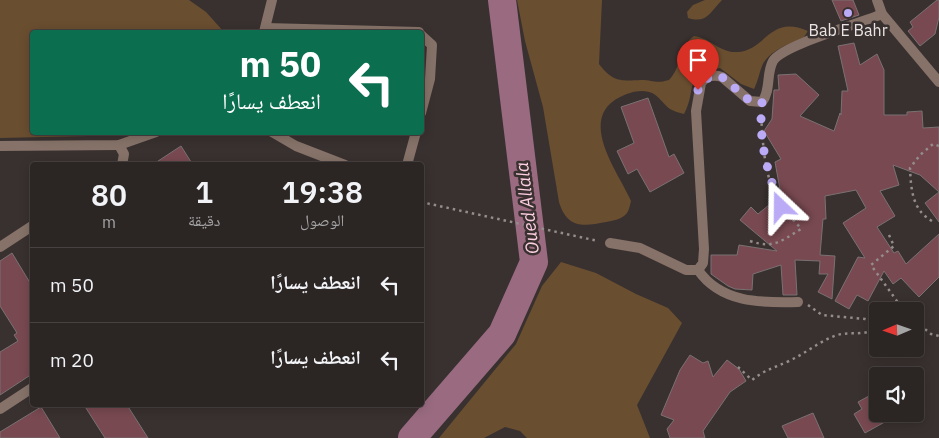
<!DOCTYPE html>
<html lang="ar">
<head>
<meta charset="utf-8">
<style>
  :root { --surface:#2b2524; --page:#373131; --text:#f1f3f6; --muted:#a6a5a6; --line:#474241 }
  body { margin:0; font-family:"IBM Plex Sans","Noto Naskh Arabic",sans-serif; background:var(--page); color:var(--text); direction:rtl; height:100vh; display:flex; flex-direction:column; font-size:19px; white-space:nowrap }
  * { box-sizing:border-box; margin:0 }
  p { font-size:16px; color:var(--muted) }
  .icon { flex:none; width:28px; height:28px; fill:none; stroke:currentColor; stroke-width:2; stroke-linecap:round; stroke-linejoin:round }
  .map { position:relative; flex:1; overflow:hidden; direction:ltr }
  .details { position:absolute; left:30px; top:162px; width:394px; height:245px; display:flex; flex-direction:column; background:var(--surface); border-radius:5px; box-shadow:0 2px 12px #0003,0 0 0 1px var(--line); direction:rtl }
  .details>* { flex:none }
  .top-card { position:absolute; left:30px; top:30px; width:394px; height:105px; border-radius:5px; box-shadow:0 2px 12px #0003,0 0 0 1px var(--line); direction:rtl; background:#0b6e4f; color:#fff; overflow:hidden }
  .needle { width:32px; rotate:268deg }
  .tools { position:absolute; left:869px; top:302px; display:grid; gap:10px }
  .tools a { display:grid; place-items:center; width:55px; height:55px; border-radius:5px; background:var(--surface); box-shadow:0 2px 12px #0003,0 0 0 1px var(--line); font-size:25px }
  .pin { position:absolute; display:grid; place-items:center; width:42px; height:42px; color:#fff; margin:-51px -21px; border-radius:50% 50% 50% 0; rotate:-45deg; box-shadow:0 0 5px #0007 }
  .pin .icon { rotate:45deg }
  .me { position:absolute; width:55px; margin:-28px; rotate:337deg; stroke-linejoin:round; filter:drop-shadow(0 0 4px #0008) }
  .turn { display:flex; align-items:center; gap:18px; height:105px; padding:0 20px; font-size:22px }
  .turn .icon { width:65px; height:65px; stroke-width:2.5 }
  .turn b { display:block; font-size:35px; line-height:42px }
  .eta { display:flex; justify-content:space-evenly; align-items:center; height:85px; text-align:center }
  .eta b { font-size:30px; font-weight:600; line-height:35px }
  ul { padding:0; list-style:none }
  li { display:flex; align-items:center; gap:15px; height:75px; padding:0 20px; border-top:1px solid var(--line) }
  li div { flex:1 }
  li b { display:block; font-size:19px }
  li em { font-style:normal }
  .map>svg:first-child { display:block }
  .green { fill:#6a4e30 }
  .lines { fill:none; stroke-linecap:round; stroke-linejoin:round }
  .river { stroke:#9a6b80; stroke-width:28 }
  .building { fill:#794951; stroke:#7a7172 }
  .path { stroke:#948d8c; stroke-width:2.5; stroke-dasharray:2.5 4; stroke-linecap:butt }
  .minor { stroke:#867268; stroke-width:10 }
  .route { stroke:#bbaaf6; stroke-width:9; stroke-dasharray:0 16.2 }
  .poi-dot { fill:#bbaaf6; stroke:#393130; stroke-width:2 }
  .labels { text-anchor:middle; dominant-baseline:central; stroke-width:5; stroke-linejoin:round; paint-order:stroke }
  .poi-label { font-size:16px; fill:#e9e4e3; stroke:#393130 }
  .water-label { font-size:18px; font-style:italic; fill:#fccee1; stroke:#393130 }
</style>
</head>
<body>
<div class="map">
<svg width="939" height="438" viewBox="0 0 939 438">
  <rect width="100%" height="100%" fill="#393130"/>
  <g class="green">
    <polygon points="0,0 189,0 206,12 224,32 32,32 32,132 104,133 89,136 0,138"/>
    <path d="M517,0H602L599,64C613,82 620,81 641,80C654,80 655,84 669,80C682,67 679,46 694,36C710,38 720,53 737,52C766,51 769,14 808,31L804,37C790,44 769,50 762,66C759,74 758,81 754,89L741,84L720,68C682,73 698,89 684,114C679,113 674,111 670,109C663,104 658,94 649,92C639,89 628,93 620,97C576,119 619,173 631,201C630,205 629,210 627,213C623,219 612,221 606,222C582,227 567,228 559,202L543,107L525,41Z"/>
    <path d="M705,0H722C710,12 707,24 688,18L687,12L693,5Z"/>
    <polygon points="561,262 596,273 636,294 668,308 682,323 637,405 650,438 527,438 520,431 505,427 484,438 439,438 516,344 542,286"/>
  </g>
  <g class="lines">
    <polyline class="river" points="412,438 502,334 534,262 502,0"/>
  </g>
  <g class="building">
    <polygon points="832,0 853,0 859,15 841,21"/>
    <polygon points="937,0 939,0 939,17 935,34 920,46 908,31 913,27 910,22"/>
    <polygon points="854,43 860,65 877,54 884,70 884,115 907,115 907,112 922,111 923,128 939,127 939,222 925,203 939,192 920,175 893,165 899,185 880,191 895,216 877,227 894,253 898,251 906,264 939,234 939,277 919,297 901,278 893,284 884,271 868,301 857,295 849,309 835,301 858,257 865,258 843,223 866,208 856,190 825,196 826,219 823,219 820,255 835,256 832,299 818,292 828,274 819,274 820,261 795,260 797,295 783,295 781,265 753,274 752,290 735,289 728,286 711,274 711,255 737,255 739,245 777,251 740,220 751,207 758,214 781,195 775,162 781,159 764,131 772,119 774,90 779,90 778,75 796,74 819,95 800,116 834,131 840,113 841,115 842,91 848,91 838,46"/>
    <polygon points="648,98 669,157 674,154 684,173 650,192 637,169 628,174 617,151 634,143 621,107"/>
    <polygon points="181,146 193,165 152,165"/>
    <polygon points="12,253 32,286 32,374 0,395 0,352 18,341 14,335 17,333 0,306 0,261"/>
    <polygon points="690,355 703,363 708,361 713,377 727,360 739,369 746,381 730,392 703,431 705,438 670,438 667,429 674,420 661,415 680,370"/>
    <polygon points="878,391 878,414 899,414 865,433 854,414 862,409 858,402"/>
    <polygon points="84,405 127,405 148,438 105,438"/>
    <polygon points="41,407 60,438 0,438 0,432"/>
    <polygon points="813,413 824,438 788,438 782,426"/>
  </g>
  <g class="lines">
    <g class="path">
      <polyline points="421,202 598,241"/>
      <path d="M932,221C912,210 911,189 910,168L920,155L933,144L939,146"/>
      <polyline points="889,235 894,246 871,265 899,304"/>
      <path d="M750,241C774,249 781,241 801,229C795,220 785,214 780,205C764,177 763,145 761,114"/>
      <polyline points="808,305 822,315 865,319 878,324"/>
      <polyline points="892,311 899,304 906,311"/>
      <polyline points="915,321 931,334 939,336"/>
      <path d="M738,367L752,380C766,369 774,368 789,361C806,353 820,341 837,335C851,331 865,337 878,327"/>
    </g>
    <g class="minor">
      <polyline points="877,0 882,14 939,82"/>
      <polyline points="266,28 419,32"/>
      <polyline points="264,32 272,0"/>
      <polyline points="421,35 432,45 430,79 421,113"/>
      <polyline points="272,132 296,146 345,165"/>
      <polyline points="119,145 124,154 122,165"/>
      <polyline points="0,146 119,145 156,132"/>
      <polyline points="407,165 416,132"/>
      <path d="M610,243L640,248L686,270H698L703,263L704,249L696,111L701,83C706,76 713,74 722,77L750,101L762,102C771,91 766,73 773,61C782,45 862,23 882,14"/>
      <polyline points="0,247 32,226"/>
      <path d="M698,270C721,303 760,303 798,302"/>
      <polyline points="0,409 32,388"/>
    </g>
  </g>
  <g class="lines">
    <path class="route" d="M698,90L703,80L716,75L722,77L750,101L762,102C758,138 767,173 781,207"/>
  </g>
  <circle class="poi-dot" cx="848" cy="13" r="5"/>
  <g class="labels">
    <g class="poi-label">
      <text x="848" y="30">Bab E Bahr</text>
    </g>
    <g class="water-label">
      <text transform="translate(527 208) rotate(-97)">Oued Allala</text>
    </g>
  </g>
</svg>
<div class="tools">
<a><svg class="needle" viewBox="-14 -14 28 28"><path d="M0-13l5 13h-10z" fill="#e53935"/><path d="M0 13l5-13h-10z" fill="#a6a5a6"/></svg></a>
<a><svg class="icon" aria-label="sound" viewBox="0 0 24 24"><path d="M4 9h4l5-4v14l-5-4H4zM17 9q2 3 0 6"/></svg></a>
</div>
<div class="pin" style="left:698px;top:90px;background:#d93025"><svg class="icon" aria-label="arrive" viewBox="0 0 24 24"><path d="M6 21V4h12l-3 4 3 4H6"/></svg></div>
<svg class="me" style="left:781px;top:207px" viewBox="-20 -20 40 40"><path d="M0-17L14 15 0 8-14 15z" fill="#bbaaf6" stroke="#fff" stroke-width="4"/></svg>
<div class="top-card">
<div class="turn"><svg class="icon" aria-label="left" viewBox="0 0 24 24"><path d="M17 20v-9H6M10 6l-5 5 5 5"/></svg><div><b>50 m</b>انعطف يسارًا</div></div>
</div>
<section class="details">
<div class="eta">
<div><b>19:38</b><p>الوصول</p></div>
<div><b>1</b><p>دقيقة</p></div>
<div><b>80</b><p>m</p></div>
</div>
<ul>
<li><svg class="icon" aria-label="left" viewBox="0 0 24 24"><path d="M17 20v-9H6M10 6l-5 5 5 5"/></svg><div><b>انعطف يسارًا</b></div><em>50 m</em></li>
<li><svg class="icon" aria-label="left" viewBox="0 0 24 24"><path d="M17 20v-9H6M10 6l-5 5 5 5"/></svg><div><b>انعطف يسارًا</b></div><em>20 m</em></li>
</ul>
</section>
</div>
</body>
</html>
